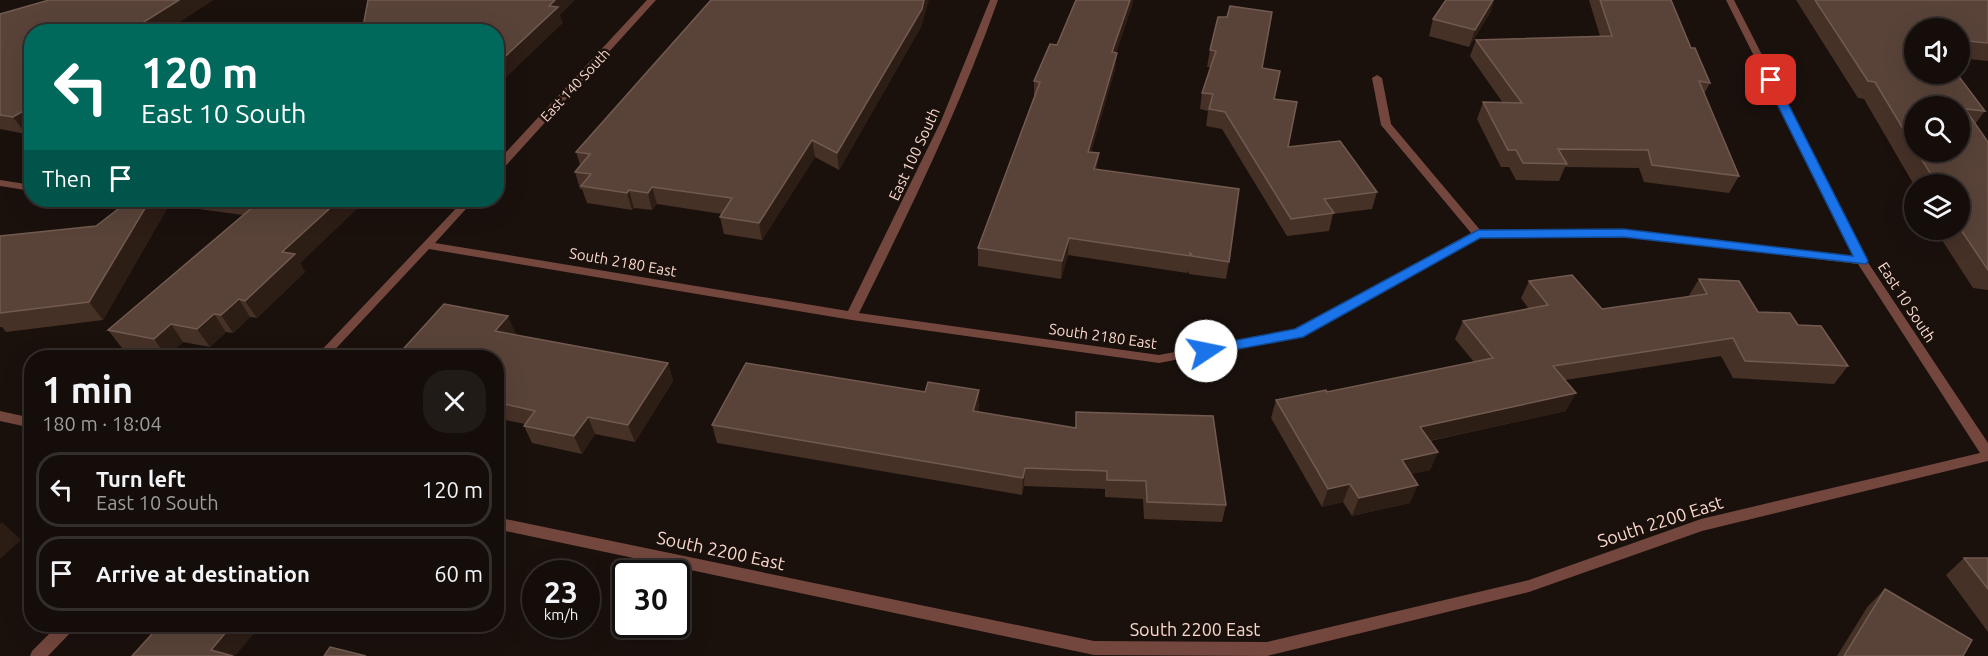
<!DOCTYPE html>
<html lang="en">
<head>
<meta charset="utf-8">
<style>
  :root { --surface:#140d0a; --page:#211b18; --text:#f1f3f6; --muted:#9d9c9c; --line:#332d2b }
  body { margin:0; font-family:Ubuntu,sans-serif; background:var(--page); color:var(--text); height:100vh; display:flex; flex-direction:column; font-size:22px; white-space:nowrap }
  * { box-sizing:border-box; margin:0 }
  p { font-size:20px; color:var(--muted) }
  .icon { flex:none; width:33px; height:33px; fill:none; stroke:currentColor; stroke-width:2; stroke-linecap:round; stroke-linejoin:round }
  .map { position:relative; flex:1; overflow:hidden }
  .side { position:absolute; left:24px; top:350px; width:480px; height:282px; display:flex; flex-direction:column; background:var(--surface); border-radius:24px; box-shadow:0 6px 24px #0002,0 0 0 2px var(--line) }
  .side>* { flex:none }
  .guide { position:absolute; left:24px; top:24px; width:480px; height:183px; border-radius:24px; box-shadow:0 6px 24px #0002,0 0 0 2px var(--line); background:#00695c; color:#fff; overflow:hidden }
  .fabs { position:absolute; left:1904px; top:18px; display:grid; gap:12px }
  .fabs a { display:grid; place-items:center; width:66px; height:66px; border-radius:50%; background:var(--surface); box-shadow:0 6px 24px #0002,0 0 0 2px var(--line); font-size:30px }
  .speed { position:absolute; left:522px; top:560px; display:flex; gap:12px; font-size:30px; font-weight:700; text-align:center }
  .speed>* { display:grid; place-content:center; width:78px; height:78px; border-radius:50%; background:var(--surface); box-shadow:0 6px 24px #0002,0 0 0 2px var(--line); line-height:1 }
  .speed small { font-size:15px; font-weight:400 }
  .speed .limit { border:3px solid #111; border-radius:9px; background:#fff; color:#111 }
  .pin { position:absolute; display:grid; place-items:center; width:51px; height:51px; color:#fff; margin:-26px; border-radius:12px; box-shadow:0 3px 9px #0006 }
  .me { position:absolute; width:66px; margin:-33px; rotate:79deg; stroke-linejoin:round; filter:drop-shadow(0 0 4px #0008) }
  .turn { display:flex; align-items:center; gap:21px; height:126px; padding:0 18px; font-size:27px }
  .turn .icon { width:78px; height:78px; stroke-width:2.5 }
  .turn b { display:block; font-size:42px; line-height:51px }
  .then { display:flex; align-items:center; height:57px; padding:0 18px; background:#0003; gap:12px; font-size:22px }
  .round { display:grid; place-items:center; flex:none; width:63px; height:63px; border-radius:24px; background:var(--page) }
  .summary { display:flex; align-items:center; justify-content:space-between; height:102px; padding:0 18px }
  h1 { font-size:36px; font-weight:700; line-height:45px }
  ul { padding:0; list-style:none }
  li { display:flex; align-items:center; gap:18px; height:75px; margin:0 12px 9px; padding:0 6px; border:3px solid var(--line); border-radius:24px }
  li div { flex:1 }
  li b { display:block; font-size:22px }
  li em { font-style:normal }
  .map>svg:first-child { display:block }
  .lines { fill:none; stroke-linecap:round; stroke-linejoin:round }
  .minor { fill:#73473d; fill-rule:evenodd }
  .wall { fill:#463127; fill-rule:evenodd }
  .shaded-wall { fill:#2c1d15 }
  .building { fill:#594339; stroke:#725a50; stroke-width:1.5 }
  .route { fill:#1a73e8; stroke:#114b97; stroke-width:1.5 }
  .labels { text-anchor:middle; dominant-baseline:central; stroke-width:5; stroke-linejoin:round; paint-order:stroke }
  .far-street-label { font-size:14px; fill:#f9d7cc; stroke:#1a110d }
  .street-label { font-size:15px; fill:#f9d7cc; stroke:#1a110d }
  .near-street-label { font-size:18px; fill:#f9d7cc; stroke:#1a110d }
</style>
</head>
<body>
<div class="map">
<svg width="1988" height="656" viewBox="0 0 1988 656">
  <rect width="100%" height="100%" fill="#1a110d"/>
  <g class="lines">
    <g class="minor">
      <polygon points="647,0 656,0 500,172 496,173 496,163"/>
      <path d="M990,0H998C960,108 910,210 859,313L1159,355L1295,329L1471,233L1381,125L1372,78L1377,75L1382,78L1391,124L1481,231L1623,230L1854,256L1726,0H1734L1867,261L1988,443V461L1702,531L1529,592L1267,656L1094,655L496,529V517L1094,641L1267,642L1529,580L1701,519L1980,453L1858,264L1623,236L1480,237L1302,336L1159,363L852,320L429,249L328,357H315L464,200H474L435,243L848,311L941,121Z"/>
      <polygon points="0,180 32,185 32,191 0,186"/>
      <polygon points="0,411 32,418 32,428 0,421"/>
      <polygon points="59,624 77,624 74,629 48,656 30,656 32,651"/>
    </g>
  </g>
  <g class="wall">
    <polygon points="49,0 213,0 164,32 32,32 26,134 0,129 0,14"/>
    <polygon points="1076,0 1133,0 1132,6 1116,52 1115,69 1091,152 1097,170 1229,262 1226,279 1189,274 1188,271 1187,273 1068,255 1061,279 978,266 978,248 1034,98 1034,81 1057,45"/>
    <polygon points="1446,0 1494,0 1491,11 1469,47 1429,36 1433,19"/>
    <polygon points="1589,0 1671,0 1691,48 1710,83 1704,94 1739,176 1729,193 1644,182 1639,168 1565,167 1559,181 1516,180 1509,167 1501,167 1477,119 1483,102 1503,103 1470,56 1476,40 1600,36"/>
    <path d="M1796,0H1988V61L1959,58V28H1914L1985,111L1975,124L1988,142V290L1973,288L1940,237L1942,234L1940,230H1959V184L1914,185L1864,99L1858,98ZM1914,106L1959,152H1914Z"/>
    <polygon points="1218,17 1262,68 1274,99 1288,147 1377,192 1372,209 1333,214 1329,231 1287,236 1222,129 1206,126 1208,111 1200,109 1202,93 1211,67 1207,67 1210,50"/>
    <polygon points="922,25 839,170 815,157 762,240 724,234 720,217 722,214 657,204 652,210 634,208 632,210 587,203 582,189 580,189 575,172 580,165 576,152"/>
    <polygon points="130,200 366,200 300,263 305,272 257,318 250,317 233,333 226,332 210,347 183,342 167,357 122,348 108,330 243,215 169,205 103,320 6,332 2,327 0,327 0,236 96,226"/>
    <polygon points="1699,279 1758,312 1798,325 1848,366 1834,384 1733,378 1721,356 1565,380 1566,411 1430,441 1438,452 1430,470 1411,474 1410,503 1352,516 1343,502 1322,507 1271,418 1276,400 1327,392 1474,362 1455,339 1463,321 1529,309 1521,298 1529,281 1602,309 1688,297"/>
    <polygon points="516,334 515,335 668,363 673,381 635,442 595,434 582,454 532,443 524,426 525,424 496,418 496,357"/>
    <polygon points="979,390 979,408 978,412 1075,428 1076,412 1226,505 1222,522 1144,519 1143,499 1105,497 1105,489 1024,486 1022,495 717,443 712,425 925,392"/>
    <polygon points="1964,558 1988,558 1988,632 1946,575"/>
    <polygon points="1885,589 1963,656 1837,656 1868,606"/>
  </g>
  <g class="shaded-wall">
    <polygon points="179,0 213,0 164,32 128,32"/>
    <polygon points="555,0 575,0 560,15 563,23 496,87 496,65"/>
    <polygon points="924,0 929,0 922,25 839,170 837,153"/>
    <polygon points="1130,0 1133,0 1132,6 1111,68 1112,52"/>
    <polygon points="1493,0 1494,0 1491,11 1469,47 1475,30"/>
    <polygon points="1117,53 1115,69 1086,169 1088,152"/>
    <polygon points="32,106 32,130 26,134 13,117"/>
    <polygon points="812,140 815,157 762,240 759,223"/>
    <polygon points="1099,153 1097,171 1094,169"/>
    <polygon points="652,187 657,204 652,210 648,193"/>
    <polygon points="629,190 634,208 632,210 627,193"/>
    <polygon points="150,200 166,200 169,205 103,320 89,302"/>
    <polygon points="339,200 366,200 300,263 305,272 257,318 245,301 282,252"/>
    <polygon points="1069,238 1068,255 1061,279 1062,261"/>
    <polygon points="239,299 250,317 233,333 221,315"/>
    <polygon points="214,314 226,332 210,347 197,329"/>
    <polygon points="508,316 516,334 503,349 495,331"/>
    <polygon points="171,324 183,342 167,357 154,339"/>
    <polygon points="668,363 673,381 635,442 628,425"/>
    <polygon points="979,390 979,408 973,428 973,411"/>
    <polygon points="1576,393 1566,411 1413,444 1420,427"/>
    <polygon points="588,417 595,434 582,454 574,436"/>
    <polygon points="1438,452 1430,470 1395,478 1402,460"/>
    <polygon points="1025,468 1024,486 1022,495 1023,478"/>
    <polygon points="1350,484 1343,502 1322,507 1328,489"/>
    <polygon points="1418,485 1410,503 1352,516 1359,498"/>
    <polygon points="2,522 21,540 0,559 0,524"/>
    <polygon points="233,624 262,624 235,656 217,656 211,650"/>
  </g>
  <g class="building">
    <polygon points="49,0 179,0 128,32 32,32 32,106 13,117 0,115 0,14"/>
    <polygon points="368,0 555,0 549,6 558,7 496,65 496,32 362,32"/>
    <polygon points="711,0 924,0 922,9 837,153 812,140 759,223 720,217 732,198 652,187 648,193 629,190 627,193 581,186 591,174 575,172 590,154 576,152"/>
    <polygon points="1076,0 1130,0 1112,52 1117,53 1088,152 1099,153 1094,169 1239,189 1229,262 1192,256 1190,252 1190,256 1069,238 1062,261 978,248 1040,82 1034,81 1050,44 1057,45"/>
    <polygon points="1446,0 1493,0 1475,30 1433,19"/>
    <polygon points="1600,0 1671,0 1691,48 1695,48 1710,83 1699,81 1739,176 1652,165 1648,150 1558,149 1567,164 1523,163 1516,150 1508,150 1483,102 1522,103 1476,40 1612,36"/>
    <polygon points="1815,0 1988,0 1988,43 1959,40 1959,28 1914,28 1914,74 1957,74 1985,111 1965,109 1988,142 1988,270 1959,227 1959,184 1937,184 1917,152 1959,152 1959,106 1914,106 1914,147 1875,82 1868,81"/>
    <polygon points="1230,6 1272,12 1262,68 1280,71 1274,99 1297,102 1288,147 1340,141 1377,192 1324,199 1334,213 1291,219 1225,112 1209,109 1213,94 1202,93 1216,51 1210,50 1218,17 1227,17"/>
    <polygon points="130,200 150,200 89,302 0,313 0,236 96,226"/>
    <polygon points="247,200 339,200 282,252 295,254 245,301 239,299 221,315 214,314 197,329 171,324 154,339 108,330 254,206 251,205 256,201"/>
    <polygon points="1572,275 1602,309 1707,294 1699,279 1739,281 1758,312 1790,313 1798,325 1821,326 1848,366 1745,361 1733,338 1553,366 1576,393 1420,427 1438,452 1402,460 1418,485 1359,498 1350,484 1328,489 1276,400 1326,390 1327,392 1493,358 1463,321 1548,305 1529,281"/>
    <polygon points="444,304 508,316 495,331 668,363 628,425 588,417 574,436 524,426 535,411 496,402 496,357 396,357"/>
    <polygon points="746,363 925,392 928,382 979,390 973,411 1076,428 1076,412 1213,416 1226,505 1147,502 1146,481 1107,480 1107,471 1025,468 1023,478 712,425"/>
    <polygon points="1964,558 1988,558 1988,589"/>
    <polygon points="1885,589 1972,640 1963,656 1844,656"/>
    <polygon points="161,624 233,624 211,650 233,656 132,656"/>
    <polygon points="330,647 366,656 324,656"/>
  </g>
  <polygon class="route" points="1771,77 1776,80 1868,261 1866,264 1623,237 1480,238 1303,337 1206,355 1199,351 1206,346 1295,329 1478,230 1623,229 1853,256 1765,80"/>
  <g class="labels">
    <g class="far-street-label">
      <text transform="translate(575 85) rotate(-47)">East 140 South</text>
    </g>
    <g class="street-label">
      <text transform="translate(914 154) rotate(-65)">East 100 South</text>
      <text transform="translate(623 262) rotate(10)">South 2180 East</text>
      <text transform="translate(1907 302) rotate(57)">East 10 South</text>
      <text transform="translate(1103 336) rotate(8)">South 2180 East</text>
    </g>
    <g class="near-street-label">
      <text transform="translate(1660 521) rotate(-18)">South 2200 East</text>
      <text transform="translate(721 550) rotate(12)">South 2200 East</text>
      <text x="1195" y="629">South 2200 East</text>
    </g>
  </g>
</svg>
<div class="fabs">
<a><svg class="icon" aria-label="sound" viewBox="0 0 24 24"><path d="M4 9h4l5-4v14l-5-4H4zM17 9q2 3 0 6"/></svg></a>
<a><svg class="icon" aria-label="search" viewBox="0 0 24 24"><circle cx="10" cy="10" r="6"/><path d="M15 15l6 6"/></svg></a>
<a><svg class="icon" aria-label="layers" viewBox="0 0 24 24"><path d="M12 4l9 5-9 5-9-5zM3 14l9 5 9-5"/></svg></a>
</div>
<div class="speed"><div>23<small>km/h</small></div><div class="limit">30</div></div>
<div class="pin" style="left:1771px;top:80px;background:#d93025"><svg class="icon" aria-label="arrive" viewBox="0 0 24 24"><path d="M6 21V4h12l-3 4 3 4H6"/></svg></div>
<svg class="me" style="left:1206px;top:351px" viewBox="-20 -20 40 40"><circle r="19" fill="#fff"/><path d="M0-13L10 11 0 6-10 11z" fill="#1a73e8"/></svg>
<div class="guide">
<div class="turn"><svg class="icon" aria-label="left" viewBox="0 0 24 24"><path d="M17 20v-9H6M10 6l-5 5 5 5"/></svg><div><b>120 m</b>East 10 South</div></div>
<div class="then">Then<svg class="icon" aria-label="arrive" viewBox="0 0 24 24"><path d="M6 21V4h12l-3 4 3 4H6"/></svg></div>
</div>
<section class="side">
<div class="summary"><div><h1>1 min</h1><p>180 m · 18:04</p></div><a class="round"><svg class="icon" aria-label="close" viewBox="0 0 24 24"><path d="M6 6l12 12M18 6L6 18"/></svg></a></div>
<ul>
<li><svg class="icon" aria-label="left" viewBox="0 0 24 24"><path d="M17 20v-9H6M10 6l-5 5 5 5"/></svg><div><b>Turn left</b><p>East 10 South</p></div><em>120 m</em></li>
<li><svg class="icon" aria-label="arrive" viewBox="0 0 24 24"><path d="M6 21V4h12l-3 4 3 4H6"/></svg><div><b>Arrive at destination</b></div><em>60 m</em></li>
</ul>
</section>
</div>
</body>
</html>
